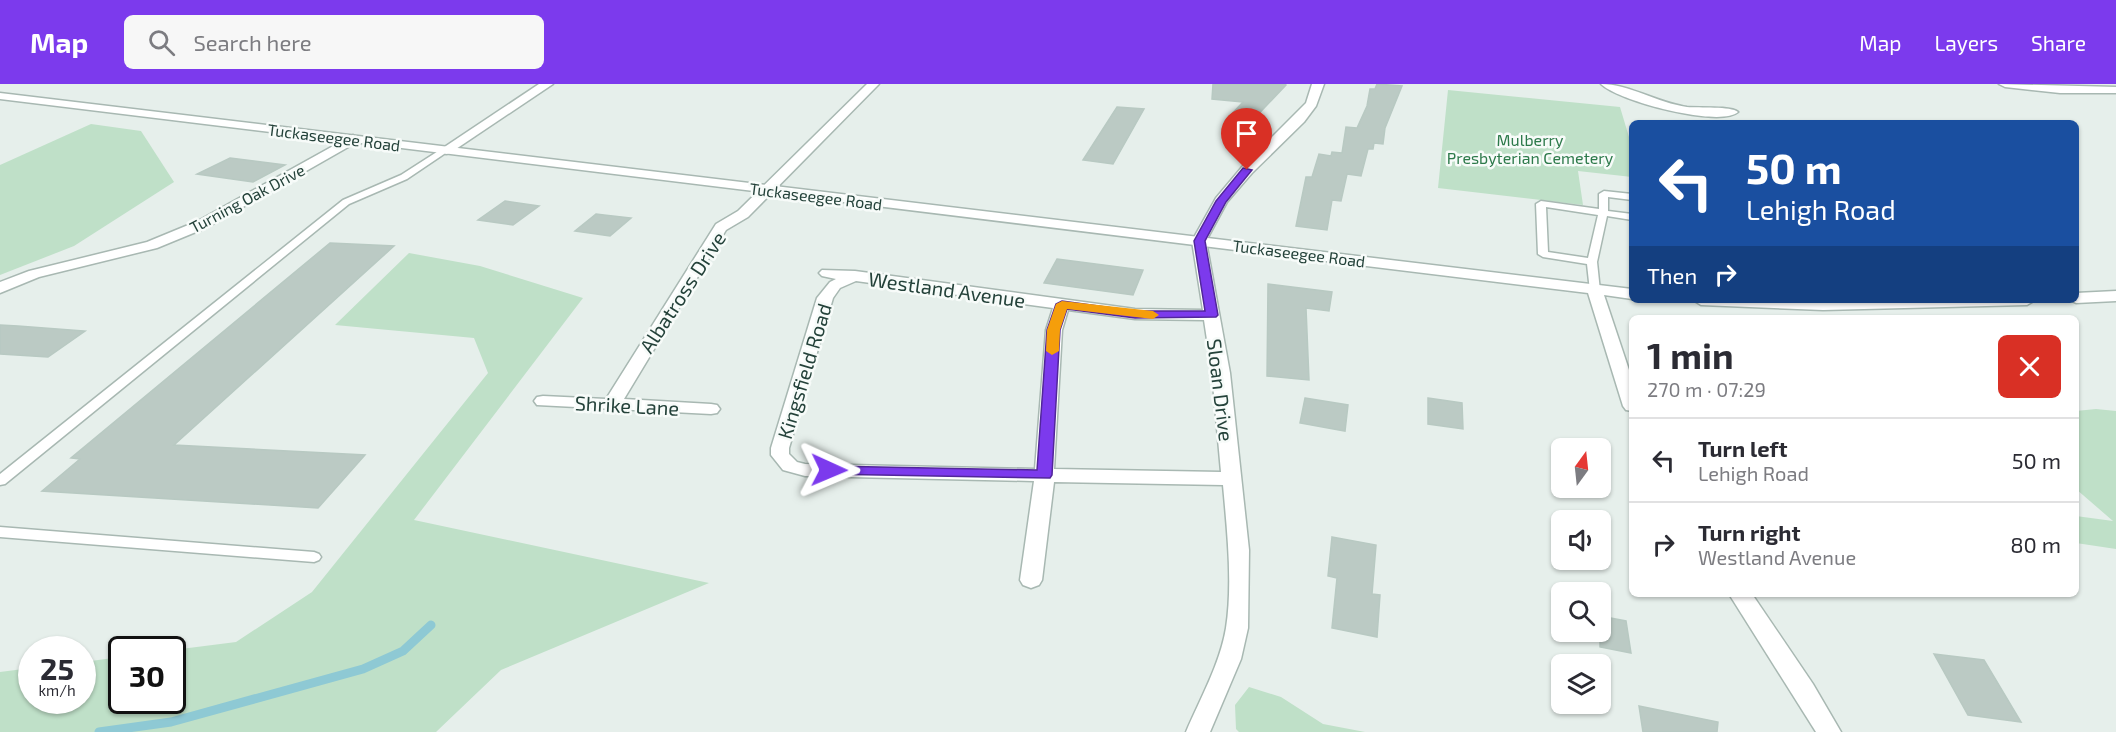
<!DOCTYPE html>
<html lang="en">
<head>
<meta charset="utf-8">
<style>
  :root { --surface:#fff; --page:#f7f7f7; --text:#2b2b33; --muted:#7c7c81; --line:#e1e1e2; --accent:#7c3aed }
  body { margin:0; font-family:"Exo 2",sans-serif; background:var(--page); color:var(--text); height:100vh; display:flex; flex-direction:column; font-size:22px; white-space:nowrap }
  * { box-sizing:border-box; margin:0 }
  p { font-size:20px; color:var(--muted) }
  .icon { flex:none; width:33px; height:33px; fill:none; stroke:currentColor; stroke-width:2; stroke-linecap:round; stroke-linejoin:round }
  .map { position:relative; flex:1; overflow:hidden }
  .sheet { position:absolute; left:1629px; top:231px; width:450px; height:282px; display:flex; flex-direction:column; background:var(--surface); border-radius:9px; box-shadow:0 2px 4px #0004 }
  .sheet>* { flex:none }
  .hud { position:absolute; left:1629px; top:36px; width:450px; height:183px; border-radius:9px; box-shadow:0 2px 4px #0004; background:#1a4fa0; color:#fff; overflow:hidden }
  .needle { width:39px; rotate:15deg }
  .tools { position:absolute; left:1551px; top:354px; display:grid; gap:12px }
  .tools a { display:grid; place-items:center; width:60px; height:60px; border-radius:9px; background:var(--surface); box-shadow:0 2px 4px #0004; font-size:30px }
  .speed { position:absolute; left:18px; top:552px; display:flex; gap:12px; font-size:30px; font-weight:700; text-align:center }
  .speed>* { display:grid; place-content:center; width:78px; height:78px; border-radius:50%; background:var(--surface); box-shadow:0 2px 4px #0004; line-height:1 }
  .speed small { font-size:15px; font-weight:400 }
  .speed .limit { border:3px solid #111; border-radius:9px; background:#fff; color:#111 }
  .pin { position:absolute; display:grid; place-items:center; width:51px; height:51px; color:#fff; margin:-62px -26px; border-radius:50% 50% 50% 0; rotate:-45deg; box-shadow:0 0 6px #0007 }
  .pin .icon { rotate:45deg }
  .me { position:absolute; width:66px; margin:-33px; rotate:91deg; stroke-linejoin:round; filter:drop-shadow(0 0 4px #0008) }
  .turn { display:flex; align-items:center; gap:21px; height:126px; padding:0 18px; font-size:27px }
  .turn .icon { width:78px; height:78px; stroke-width:2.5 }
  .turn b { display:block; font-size:42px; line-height:51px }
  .then { display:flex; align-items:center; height:57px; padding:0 18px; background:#0003; gap:12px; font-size:22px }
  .round { display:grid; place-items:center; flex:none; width:63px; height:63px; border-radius:9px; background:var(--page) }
  .overview { display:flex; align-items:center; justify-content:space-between; height:102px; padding:0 18px }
  h1 { font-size:36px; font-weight:700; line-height:45px }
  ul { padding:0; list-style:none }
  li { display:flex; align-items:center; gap:18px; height:84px; padding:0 18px; border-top:2px solid var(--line) }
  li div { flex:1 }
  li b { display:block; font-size:22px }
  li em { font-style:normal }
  header { display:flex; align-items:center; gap:36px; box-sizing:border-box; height:84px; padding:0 30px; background:var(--accent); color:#fff }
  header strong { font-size:28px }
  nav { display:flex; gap:33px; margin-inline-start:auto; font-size:21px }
  .search { width:420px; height:54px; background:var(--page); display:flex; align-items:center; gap:15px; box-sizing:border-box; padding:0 21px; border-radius:9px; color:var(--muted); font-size:22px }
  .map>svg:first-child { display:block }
  .green { fill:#bfe0c8 }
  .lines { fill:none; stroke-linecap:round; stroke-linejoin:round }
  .stream { stroke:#8ec9d4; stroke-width:9 }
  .building { fill:#bbcac4; stroke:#b8c9c2; stroke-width:1.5 }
  .service-casing { stroke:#a8b8b2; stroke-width:3 }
  .minor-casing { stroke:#a8b8b2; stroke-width:3 }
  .tertiary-casing { stroke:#a8b8b2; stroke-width:3 }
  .service { fill:#fff; fill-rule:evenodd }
  .minor { fill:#fff; fill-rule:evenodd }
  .tertiary { fill:#fff; fill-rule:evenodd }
  .route { fill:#7c3aed; stroke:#51269a; stroke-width:1.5 }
  .slow { fill:#f59e0b }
  .labels { text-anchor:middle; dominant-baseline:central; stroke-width:5; stroke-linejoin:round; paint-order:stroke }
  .far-street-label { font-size:16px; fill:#24423a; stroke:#f7fbf9 }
  .far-park-label { font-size:16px; fill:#2d7a4b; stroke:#f7fbf9 }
  .street-label { font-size:20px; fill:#24423a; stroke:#f7fbf9 }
</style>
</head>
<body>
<header>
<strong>Map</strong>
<div class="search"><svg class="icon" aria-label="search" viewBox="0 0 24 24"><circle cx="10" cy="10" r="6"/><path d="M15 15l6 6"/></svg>Search here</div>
<nav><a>Map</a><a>Layers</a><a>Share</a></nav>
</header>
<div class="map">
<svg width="2116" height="648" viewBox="0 0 2116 648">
  <rect width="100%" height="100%" fill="#e6efeb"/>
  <g class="green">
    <polygon points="1448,6 1620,23 1632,63 1632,93 1578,87 1583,121 1438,104"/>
    <polygon points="91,40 141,47 174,98 74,162 0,191 0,81"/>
    <polygon points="409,169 480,182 583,214 414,436 709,499 501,586 436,648 0,648 0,588 31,584 32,616 82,616 83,578 121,573 122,616 172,616 173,566 236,558 312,508 488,289 474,254 335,241"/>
    <polygon points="2096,325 2116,327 2116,465 2076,459 2076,432 2113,437 2076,405 2076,327"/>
    <polygon points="1249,603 1281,613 1323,640 1365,648 1239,648 1236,645 1235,621"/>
  </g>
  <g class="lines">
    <polyline class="stream" points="99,648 171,638 363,585 403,567 431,541"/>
  </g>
  <g class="building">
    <polygon points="1213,0 1285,0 1286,1 1248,41 1225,37 1243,18 1212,15"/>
    <polygon points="1377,0 1402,2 1385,44 1383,60 1374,59 1373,65 1368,65 1361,92 1347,90 1341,117 1332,116 1327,146 1296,142 1306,93 1312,93 1319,70 1331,72 1332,68 1342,69 1346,43 1357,44 1367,22 1370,5 1375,5"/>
    <polygon points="1117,23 1144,25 1113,80 1083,76"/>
    <polygon points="230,74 285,81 253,98 197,90"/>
    <polygon points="505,117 539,122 513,141 478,136"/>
    <polygon points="596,130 604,131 631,134 610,152 575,147"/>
    <polygon points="330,159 394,162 174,361 365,371 318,424 42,407 80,375 71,374"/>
    <polygon points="1057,175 1143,186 1133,211 1044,199"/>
    <polygon points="1268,200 1332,208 1329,227 1306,224 1309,296 1267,292"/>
    <polygon points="0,241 18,242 85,247 48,273 0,270"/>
    <polygon points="1305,314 1348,321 1345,347 1300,339"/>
    <polygon points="1428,314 1462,319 1463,345 1428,340"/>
    <polygon points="1332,453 1376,461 1372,510 1380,511 1377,553 1332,544 1337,494 1328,492"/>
    <polygon points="1600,532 1626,537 1631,569 1600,563"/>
    <polygon points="1934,570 1984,576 2021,638 1968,631"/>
    <polygon points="1639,622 1718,638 1717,648 1643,648"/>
  </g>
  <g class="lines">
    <g class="service-casing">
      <g id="service">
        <polygon points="443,64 450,66 407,95 349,120 5,400 0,401 0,390 343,116 401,91"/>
        <path d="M1604,107L1632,110V116L1608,113V127L1632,130V136L1607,132L1597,178L1600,207L1595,210L1590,207L1587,180L1543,173L1538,170L1536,120L1541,117L1599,125V110ZM1546,123L1598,131L1588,174L1548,168Z"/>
        <polygon points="0,443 314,468 319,470 321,473 319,476 314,478 0,453"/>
      </g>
    </g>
    <g class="minor-casing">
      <g id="minor">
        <polygon points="539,0 553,0 450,69 446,70 440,66"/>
        <polygon points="867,0 879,0 748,133 726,146 624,315 711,320 717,321 720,325 717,329 711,330 537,321 534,317 537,313 543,312 606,315 716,140 738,127"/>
        <path d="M1312,0H1324L1316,22L1304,38L1252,89L1227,118L1206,157L1230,289L1249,466L1248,544L1241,575L1210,648H1186C1200,615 1220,580 1226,544C1233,500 1227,445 1223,401L1054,398L1042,496L1039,501L1031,504L1023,501L1020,496L1034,397L805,392L783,386L771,371V364L817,214L830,198L836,195L822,192L819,189L822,186L855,187L1135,225L1203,226L1192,157L1216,114L1242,83L1306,19ZM856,197L1053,224L1046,246L1035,385L805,380L797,378L789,370V364L833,214L840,204ZM1068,226L1135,235L1204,236L1212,289L1221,388L1054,385L1062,246Z"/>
        <path d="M1601,0C1629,0 1658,19 1687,23C1699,24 1731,22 1738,28C1720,44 1618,17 1601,0Z"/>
        <polygon points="1999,0 2116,3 2116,9 2060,9 2005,3"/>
        <polygon points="353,51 359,55 357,58 208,143 157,164 39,193 0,209 0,198 29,187 147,158 198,137"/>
      </g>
    </g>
    <g class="tertiary-casing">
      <g id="tertiary">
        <polygon points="0,9 1632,205 1632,215 1604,211 1632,295 1632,327 1626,326 1623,322 1588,209 0,15"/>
        <polygon points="2116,207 2116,217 2076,219 2070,216 2076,216 2076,209"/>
        <polygon points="1693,216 2035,216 2027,221 1823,226 1701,221"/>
        <polygon points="1729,510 1752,510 1813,600 1841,648 1816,648"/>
      </g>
    </g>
    <use href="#service" class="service"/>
    <use href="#minor" class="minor"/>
    <use href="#tertiary" class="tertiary"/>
  </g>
  <polygon class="route" points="1243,84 1252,86 1226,118 1205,157 1218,231 1216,233 1135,234 1067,225 1060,246 1052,391 1050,394 824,390 821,386 824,383 829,382 1037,386 1047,246 1056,220 1062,217 1135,227 1205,227 1194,157 1216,117"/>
  <polygon class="slow" points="1062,217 1153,227 1159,231 1153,235 1067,225 1060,246 1059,267 1052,271 1046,267 1047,246 1056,220"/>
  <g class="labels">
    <g class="far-street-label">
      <text transform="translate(334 53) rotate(7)">Tuckaseegee Road</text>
      <text transform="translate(816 112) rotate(7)">Tuckaseegee Road</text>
      <text transform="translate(247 114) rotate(-28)">Turning Oak Drive</text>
      <text transform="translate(1299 169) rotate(7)">Tuckaseegee Road</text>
    </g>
    <g class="far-park-label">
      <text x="1530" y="55">Mulberry<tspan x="1530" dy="18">Presbyterian Cemetery</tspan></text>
    </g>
    <g class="street-label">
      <text transform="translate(947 205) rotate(8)">Westland Avenue</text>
      <text transform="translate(682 208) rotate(-57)">Albatross Drive</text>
      <text transform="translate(804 287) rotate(-73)">Kingsfield Road</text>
      <text transform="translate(1221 306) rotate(83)">Sloan Drive</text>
      <text transform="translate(627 321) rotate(3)">Shrike Lane</text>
    </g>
  </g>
</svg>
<div class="tools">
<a><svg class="needle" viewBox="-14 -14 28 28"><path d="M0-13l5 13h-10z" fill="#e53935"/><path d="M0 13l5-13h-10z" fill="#7c7c81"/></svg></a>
<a><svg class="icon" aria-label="sound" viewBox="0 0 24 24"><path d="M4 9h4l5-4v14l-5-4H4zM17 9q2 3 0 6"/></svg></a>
<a><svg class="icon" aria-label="search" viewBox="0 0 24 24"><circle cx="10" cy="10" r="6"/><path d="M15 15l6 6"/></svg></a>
<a><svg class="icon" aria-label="layers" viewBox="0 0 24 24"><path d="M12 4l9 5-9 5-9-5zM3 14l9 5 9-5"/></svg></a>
</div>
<div class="speed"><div>25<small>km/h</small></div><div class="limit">30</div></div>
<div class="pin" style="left:1247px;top:86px;background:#d93025"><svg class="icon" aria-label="arrive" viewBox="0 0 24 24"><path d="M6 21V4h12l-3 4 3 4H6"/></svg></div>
<svg class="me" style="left:829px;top:386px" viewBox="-20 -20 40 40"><path d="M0-17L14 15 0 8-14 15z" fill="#7c3aed" stroke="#fff" stroke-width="4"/></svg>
<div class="hud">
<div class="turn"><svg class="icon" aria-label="left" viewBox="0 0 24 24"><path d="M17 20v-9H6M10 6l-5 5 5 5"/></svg><div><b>50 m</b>Lehigh Road</div></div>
<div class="then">Then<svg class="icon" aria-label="right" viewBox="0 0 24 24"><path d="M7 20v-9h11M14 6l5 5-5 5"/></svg></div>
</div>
<section class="sheet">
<div class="overview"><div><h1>1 min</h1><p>270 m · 07:29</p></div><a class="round" style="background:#d93025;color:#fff"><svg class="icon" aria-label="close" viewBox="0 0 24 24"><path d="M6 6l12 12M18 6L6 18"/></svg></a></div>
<ul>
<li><svg class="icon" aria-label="left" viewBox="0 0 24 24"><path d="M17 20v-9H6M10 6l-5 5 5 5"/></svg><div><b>Turn left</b><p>Lehigh Road</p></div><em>50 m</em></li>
<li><svg class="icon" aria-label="right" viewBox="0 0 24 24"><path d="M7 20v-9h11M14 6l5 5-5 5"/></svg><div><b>Turn right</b><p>Westland Avenue</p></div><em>80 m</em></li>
</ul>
</section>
</div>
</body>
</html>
